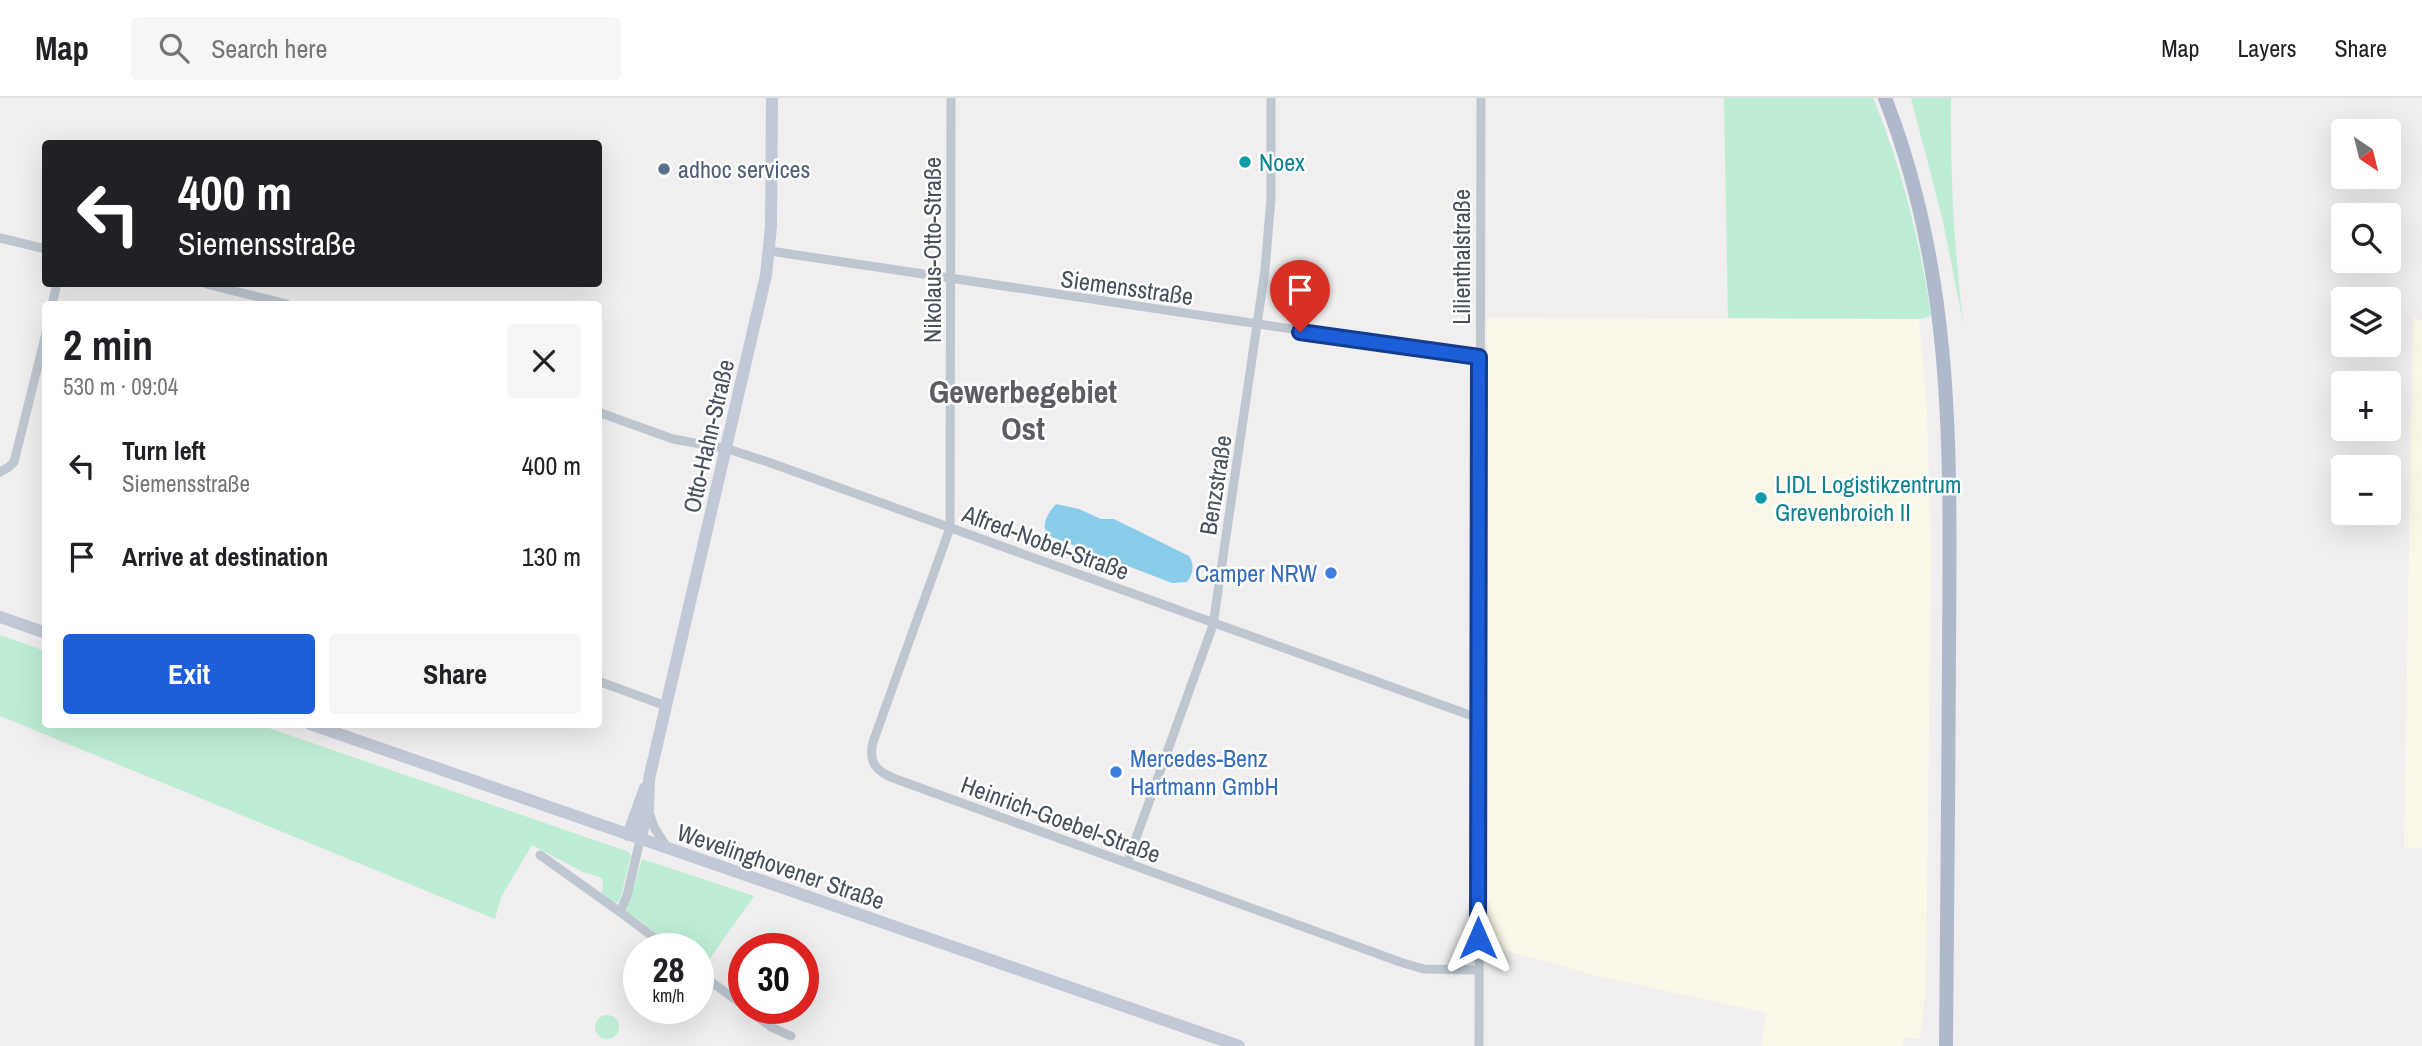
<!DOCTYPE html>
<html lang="en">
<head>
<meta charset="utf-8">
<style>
  :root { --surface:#fff; --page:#f6f6f6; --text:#202124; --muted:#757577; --line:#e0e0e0; --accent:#1d5edb }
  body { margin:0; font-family:"Archivo Narrow",sans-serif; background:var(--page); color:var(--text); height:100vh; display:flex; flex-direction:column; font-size:26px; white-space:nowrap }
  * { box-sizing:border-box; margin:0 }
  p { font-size:23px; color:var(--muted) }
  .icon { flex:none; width:38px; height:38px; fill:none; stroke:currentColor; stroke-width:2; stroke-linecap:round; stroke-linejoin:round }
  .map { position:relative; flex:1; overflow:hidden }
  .details { position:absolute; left:42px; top:203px; width:560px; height:427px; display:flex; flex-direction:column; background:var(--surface); border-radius:7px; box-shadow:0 7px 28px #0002 }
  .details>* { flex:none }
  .top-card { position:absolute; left:42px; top:42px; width:560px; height:147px; border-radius:7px; box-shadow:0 7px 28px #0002; background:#202124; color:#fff; overflow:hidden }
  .needle { width:46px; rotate:145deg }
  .controls { position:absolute; left:2331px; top:21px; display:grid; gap:14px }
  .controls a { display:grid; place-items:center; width:70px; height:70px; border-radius:7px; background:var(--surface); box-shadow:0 7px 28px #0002; font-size:35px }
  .speed { position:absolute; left:623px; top:835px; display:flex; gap:14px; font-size:35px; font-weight:700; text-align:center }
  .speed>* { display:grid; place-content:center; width:91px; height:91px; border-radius:50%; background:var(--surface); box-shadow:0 7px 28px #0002; line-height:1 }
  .speed small { font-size:18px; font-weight:400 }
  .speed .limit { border:10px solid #d22; background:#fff; color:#111 }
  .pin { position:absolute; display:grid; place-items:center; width:60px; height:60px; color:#fff; margin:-72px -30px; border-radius:50% 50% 50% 0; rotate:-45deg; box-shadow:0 0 7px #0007 }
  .pin .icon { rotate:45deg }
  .me { position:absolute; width:77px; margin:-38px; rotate:0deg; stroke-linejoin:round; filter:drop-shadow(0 0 5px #0008) }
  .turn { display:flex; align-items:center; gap:24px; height:147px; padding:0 21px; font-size:32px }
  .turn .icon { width:91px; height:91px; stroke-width:2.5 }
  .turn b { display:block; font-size:49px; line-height:60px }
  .round { display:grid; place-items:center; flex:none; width:74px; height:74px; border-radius:7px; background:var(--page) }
  .overview { display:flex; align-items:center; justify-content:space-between; height:119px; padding:0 21px }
  h1 { font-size:42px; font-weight:700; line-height:52px }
  .button { display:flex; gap:14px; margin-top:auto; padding:14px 21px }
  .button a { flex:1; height:80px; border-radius:7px; background:var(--accent); color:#fff; font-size:28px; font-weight:700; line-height:80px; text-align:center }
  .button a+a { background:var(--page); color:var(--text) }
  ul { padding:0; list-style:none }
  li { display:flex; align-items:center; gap:21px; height:91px; padding:0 21px }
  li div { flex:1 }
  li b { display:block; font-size:26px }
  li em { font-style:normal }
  header { display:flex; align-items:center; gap:42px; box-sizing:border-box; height:98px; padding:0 35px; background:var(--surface); border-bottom:2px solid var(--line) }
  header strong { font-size:33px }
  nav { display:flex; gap:38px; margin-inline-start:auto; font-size:24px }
  .search { width:490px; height:63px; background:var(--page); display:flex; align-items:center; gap:18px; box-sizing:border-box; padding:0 24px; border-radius:7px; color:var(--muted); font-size:26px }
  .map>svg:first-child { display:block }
  .commercial { fill:#fbf7e7 }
  .green { fill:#bdedd4 }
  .water { fill:#8acdea }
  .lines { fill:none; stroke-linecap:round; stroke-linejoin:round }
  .street { stroke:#bec7d0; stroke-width:9 }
  .secondary { stroke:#c1c9d6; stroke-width:12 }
  .primary { stroke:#aebacc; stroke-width:14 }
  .route-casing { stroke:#133d8e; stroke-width:18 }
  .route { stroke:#1d5edb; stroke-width:12 }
  .culture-dot { fill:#0f9aa8; stroke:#fff; stroke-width:2.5 }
  .service-dot { fill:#5c6f8a; stroke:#fff; stroke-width:2.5 }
  .shop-dot { fill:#3f7fe0; stroke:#fff; stroke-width:2.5 }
  .labels { text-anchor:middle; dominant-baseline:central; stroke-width:5; stroke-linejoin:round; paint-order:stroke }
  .culture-label { font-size:24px; fill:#0d838f; stroke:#fff; text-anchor:start }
  .service-label { font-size:24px; fill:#4e5e75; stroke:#fff; text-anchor:start }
  .street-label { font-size:24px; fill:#464f5b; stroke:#fff }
  .shop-label { font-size:24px; fill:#366cbe; stroke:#fff; text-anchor:end }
  .district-label { font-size:32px; font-weight:bold; fill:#5b5d63; stroke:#fff }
</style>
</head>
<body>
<header>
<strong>Map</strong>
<div class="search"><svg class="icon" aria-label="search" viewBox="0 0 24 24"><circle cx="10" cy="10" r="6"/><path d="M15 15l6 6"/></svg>Search here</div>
<nav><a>Map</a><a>Layers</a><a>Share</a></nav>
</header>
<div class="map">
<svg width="2422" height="948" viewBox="0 0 2422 948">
  <rect width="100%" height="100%" fill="#f0eeee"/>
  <g class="commercial">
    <polygon points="1487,220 1919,221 1927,315 1931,455 1926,889 1920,941 1905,939 1903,948 1761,948 1767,915 1594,877 1487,847"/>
    <polygon points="2413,220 2422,223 2422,750 2404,750"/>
  </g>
  <g class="green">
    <path d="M1724,0H1873C1902,71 1920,143 1931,218L1919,221L1728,220Z"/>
    <path d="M1911,0H1951C1950,75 1954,150 1963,224L1942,119Z"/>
    <polygon points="0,537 45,553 46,626 260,627 629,754 631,758 620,802 616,805 601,798 603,788 602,780 583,774 532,747 501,799 495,821 0,618"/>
    <polygon points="642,761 754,798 703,870 698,866 698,850 677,850 626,813"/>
    <circle cx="607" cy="929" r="12"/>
  </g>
  <path class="water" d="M1056,406L1079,411L1101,421H1114L1189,458C1195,467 1193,476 1187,484L1172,485L1047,437C1041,425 1048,415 1056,406Z"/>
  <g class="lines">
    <g class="street">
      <path d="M951,0L950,430L873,644C868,664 876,673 893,680L1403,865L1424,871L1478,872"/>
      <polyline points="0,140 46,151"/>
      <polyline points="770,153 1479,259"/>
      <polyline points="206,186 287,206"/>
      <polyline points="52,206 57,186"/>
      <polyline points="598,314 673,341 728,351 768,364 1478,620"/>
      <polyline points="0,374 9,369 14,364 46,235"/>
      <polyline points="598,583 666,608"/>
      <polyline points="648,711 654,729 666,748"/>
      <polyline points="640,742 627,798 620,814 668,850"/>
      <polyline points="540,757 620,814"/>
      <polyline points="1127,765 1213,527 1265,172 1271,100 1271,0"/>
      <polyline points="698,874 744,908"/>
      <polyline points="746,910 771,929 791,938"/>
      <polyline points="1479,948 1481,0"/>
    </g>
    <g class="secondary">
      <polyline points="0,519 46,535"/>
      <polyline points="310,626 1239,948"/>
      <polyline points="628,737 645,690"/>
      <polyline points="640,742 648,710 649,681 766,177 771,129 772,0"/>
    </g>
    <path class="primary" d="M1885,0C1956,182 1950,361 1949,552C1948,684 1948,816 1946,948"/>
  </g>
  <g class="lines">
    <g class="route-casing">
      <polyline id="route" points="1300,234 1479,259 1478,840"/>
    </g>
    <use href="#route" class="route"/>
  </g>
  <g class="culture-dot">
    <circle cx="1245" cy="64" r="7"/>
    <circle cx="1761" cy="400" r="7"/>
  </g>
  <circle class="service-dot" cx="664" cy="71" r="7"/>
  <g class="shop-dot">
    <circle cx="1331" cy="475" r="7"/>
    <circle cx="1116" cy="674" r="7"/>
  </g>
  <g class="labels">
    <g class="culture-label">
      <text x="1259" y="64">Noex</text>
      <text x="1775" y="386">LIDL Logistikzentrum<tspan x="1775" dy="28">Grevenbroich II</tspan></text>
    </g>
    <g class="service-label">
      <text x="678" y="71">adhoc services</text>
    </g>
    <g class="street-label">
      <text transform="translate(932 152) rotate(-90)">Nikolaus-Otto-Straße</text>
      <text transform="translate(1461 159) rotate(-90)">Lilienthalstraße</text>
      <text transform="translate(1127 189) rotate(8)">Siemensstraße</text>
      <text transform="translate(708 338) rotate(-77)">Otto-Hahn-Straße</text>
      <text transform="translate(1215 387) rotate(-81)">Benzstraße</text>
      <text transform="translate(1046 444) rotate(20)">Alfred-Nobel-Straße</text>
      <text transform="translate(1061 721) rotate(20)">Heinrich-Goebel-Straße</text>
      <text transform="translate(781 768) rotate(19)">Wevelinghovener Straße</text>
    </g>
    <g class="shop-label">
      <text x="1317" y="475">Camper NRW</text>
      <text x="1130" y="660" text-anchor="start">Mercedes-Benz<tspan x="1130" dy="28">Hartmann GmbH</tspan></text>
    </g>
    <g class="district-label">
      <text x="1023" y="293">Gewerbegebiet<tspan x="1023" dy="37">Ost</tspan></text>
    </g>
  </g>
</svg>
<div class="controls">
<a><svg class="needle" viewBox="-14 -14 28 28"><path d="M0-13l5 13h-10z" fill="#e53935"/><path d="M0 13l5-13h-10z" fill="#757577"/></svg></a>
<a><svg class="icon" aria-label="search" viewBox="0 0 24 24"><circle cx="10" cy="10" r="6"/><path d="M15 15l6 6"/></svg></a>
<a><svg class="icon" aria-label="layers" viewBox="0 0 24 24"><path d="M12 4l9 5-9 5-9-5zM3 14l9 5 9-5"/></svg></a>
<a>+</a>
<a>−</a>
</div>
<div class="speed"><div>28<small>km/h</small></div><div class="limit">30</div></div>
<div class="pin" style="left:1300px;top:234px;background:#d93025"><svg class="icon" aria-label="arrive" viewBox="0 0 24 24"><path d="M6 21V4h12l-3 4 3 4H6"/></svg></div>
<svg class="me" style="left:1478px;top:840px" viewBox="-20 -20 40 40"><path d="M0-17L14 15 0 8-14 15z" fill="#1d5edb" stroke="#fff" stroke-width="4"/></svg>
<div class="top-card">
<div class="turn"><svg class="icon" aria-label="left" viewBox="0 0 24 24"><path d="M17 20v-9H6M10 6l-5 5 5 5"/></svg><div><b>400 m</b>Siemensstraße</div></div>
</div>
<section class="details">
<div class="overview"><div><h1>2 min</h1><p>530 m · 09:04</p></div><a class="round"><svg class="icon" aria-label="close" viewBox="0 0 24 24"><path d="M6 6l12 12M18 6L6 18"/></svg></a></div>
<ul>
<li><svg class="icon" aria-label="left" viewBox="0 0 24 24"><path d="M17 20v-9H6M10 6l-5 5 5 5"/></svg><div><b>Turn left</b><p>Siemensstraße</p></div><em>400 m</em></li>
<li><svg class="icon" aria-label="arrive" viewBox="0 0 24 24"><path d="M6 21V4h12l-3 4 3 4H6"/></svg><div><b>Arrive at destination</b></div><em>130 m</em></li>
</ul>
<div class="button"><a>Exit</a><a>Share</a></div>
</section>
</div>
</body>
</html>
